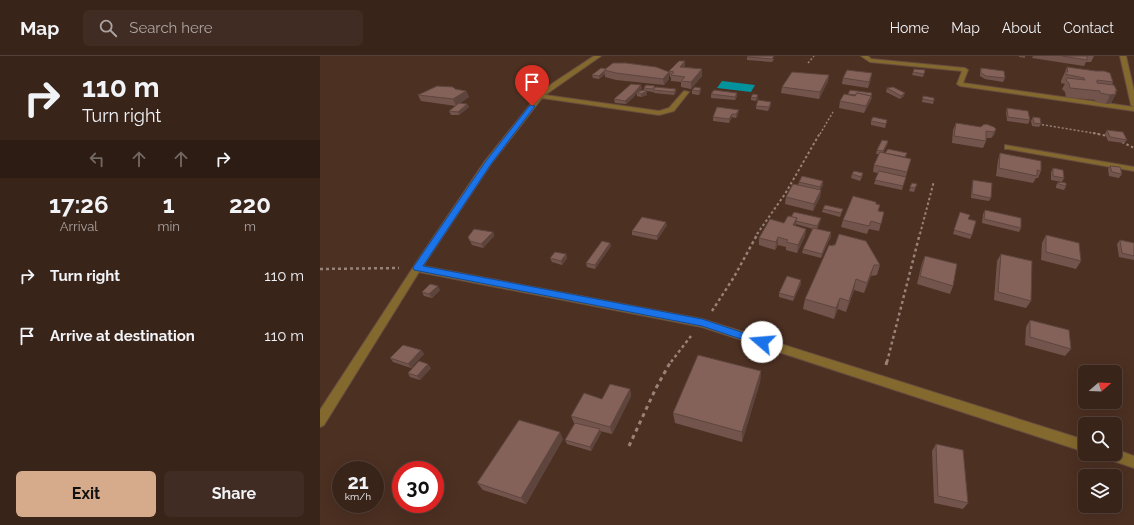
<!DOCTYPE html>
<html lang="en">
<head>
<meta charset="utf-8">
<style>
  :root { --surface:#39241a; --page:#402c23; --text:#f1f3f6; --muted:#aba4a2; --line:#534139; --accent:#d6ab8b }
  body { margin:0; font-family:Raleway,sans-serif; background:var(--page); color:var(--text); height:100vh; display:flex; flex-direction:column; font-size:15px; white-space:nowrap }
  * { box-sizing:border-box; margin:0 }
  p { font-size:13px; color:var(--muted) }
  .icon { flex:none; width:22px; height:22px; fill:none; stroke:currentColor; stroke-width:2; stroke-linecap:round; stroke-linejoin:round }
  .map { position:relative; flex:1; overflow:hidden }
  .panel { display:flex; flex-direction:column; background:var(--surface); width:320px }
  .panel>* { flex:none }
  .top-card { background:#39241a; color:var(--text); overflow:hidden }
  .needle { width:26px; rotate:71deg }
  .controls { position:absolute; left:758px; top:309px; display:grid; gap:8px }
  .controls a { display:grid; place-items:center; width:44px; height:44px; border-radius:6px; background:var(--surface); box-shadow:0 4px 16px #0002,0 0 0 1px var(--line); font-size:20px }
  .speed { position:absolute; left:12px; top:405px; display:flex; gap:8px; font-size:20px; font-weight:700; text-align:center }
  .speed>* { display:grid; place-content:center; width:52px; height:52px; border-radius:50%; background:var(--surface); box-shadow:0 4px 16px #0002,0 0 0 1px var(--line); line-height:1 }
  .speed small { font-size:10px; font-weight:400 }
  .speed .limit { border:6px solid #d22; background:#fff; color:#111 }
  .pin { position:absolute; display:grid; place-items:center; width:34px; height:34px; color:#fff; margin:-41px -17px; border-radius:50% 50% 50% 0; rotate:-45deg; box-shadow:0 0 4px #0007 }
  .pin .icon { rotate:45deg }
  .me { position:absolute; width:44px; margin:-22px; rotate:288deg; stroke-linejoin:round; filter:drop-shadow(0 0 3px #0008) }
  .turn { display:flex; align-items:center; gap:14px; height:84px; padding:0 16px; font-size:18px }
  .turn .icon { width:52px; height:52px; stroke-width:2.5 }
  .turn b { display:block; font-size:28px; line-height:34px }
  .lanes { display:flex; align-items:center; height:38px; padding:0 16px; background:#0003; justify-content:center; gap:20px; direction:ltr }
  .lanes .off { opacity:.35 }
  .eta { display:flex; justify-content:space-evenly; align-items:center; height:68px; text-align:center }
  .eta b { font-size:24px; font-weight:700; line-height:28px }
  .cta { display:flex; gap:8px; margin-top:auto; padding:8px 16px }
  .cta a { flex:1; height:46px; border-radius:6px; background:var(--accent); color:#111; font-size:16px; font-weight:700; line-height:46px; text-align:center }
  .cta a+a { background:var(--page); color:var(--text) }
  ul { padding:0; list-style:none }
  li { display:flex; align-items:center; gap:12px; height:60px; padding:0 16px }
  li div { flex:1 }
  li b { display:block; font-size:15px }
  li em { font-style:normal }
  header { display:flex; align-items:center; gap:24px; box-sizing:border-box; height:56px; padding:0 20px; background:var(--surface); border-bottom:1px solid var(--line) }
  header strong { font-size:19px }
  nav { display:flex; gap:22px; margin-inline-start:auto; font-size:14px }
  .search { width:280px; height:36px; background:var(--page); display:flex; align-items:center; gap:10px; box-sizing:border-box; padding:0 14px; border-radius:6px; color:var(--muted); font-size:15px }
  main { display:flex; flex:1; min-height:0 }
  .map>svg:first-child { display:block }
  .water { fill:#03939c }
  .lines { fill:none; stroke-linecap:round; stroke-linejoin:round }
  .minor-casing { stroke:#684d40; stroke-width:2 }
  .path-far3 { stroke:#998277; stroke-width:1.5; stroke-dasharray:2 2; stroke-linecap:butt }
  .path-far2 { stroke:#998277; stroke-width:2; stroke-dasharray:2.5 2.5; stroke-linecap:butt }
  .path-far1 { stroke:#998277; stroke-width:2.5; stroke-dasharray:3 3; stroke-linecap:butt }
  .path { stroke:#998277; stroke-width:3; stroke-dasharray:4 4; stroke-linecap:butt }
  .minor { fill:#83692d; fill-rule:evenodd }
  .wall { fill:#72544d }
  .shaded-wall { fill:#5d453e }
  .building { fill:#856259; stroke:#5d453e }
  .route { fill:#1a73e8; stroke:#114b97 }
</style>
</head>
<body>
<header>
<strong>Map</strong>
<div class="search"><svg class="icon" aria-label="search" viewBox="0 0 24 24"><circle cx="10" cy="10" r="6"/><path d="M15 15l6 6"/></svg>Search here</div>
<nav><a>Home</a><a>Map</a><a>About</a><a>Contact</a></nav>
</header>
<main>
<section class="panel">
<div class="top-card">
<div class="turn"><svg class="icon" aria-label="right" viewBox="0 0 24 24"><path d="M7 20v-9h11M14 6l5 5-5 5"/></svg><div><b>110 m</b>Turn right</div></div>
<div class="lanes"><svg class="icon off" aria-label="left" viewBox="0 0 24 24"><path d="M17 20v-9H6M10 6l-5 5 5 5"/></svg><svg class="icon off" aria-label="ahead" viewBox="0 0 24 24"><path d="M12 20V5M6 11l6-6 6 6"/></svg><svg class="icon off" aria-label="ahead" viewBox="0 0 24 24"><path d="M12 20V5M6 11l6-6 6 6"/></svg><svg class="icon" aria-label="right" viewBox="0 0 24 24"><path d="M7 20v-9h11M14 6l5 5-5 5"/></svg></div>
</div>
<div class="eta">
<div><b>17:26</b><p>Arrival</p></div>
<div><b>1</b><p>min</p></div>
<div><b>220</b><p>m</p></div>
</div>
<ul>
<li><svg class="icon" aria-label="right" viewBox="0 0 24 24"><path d="M7 20v-9h11M14 6l5 5-5 5"/></svg><div><b>Turn right</b></div><em>110 m</em></li>
<li><svg class="icon" aria-label="arrive" viewBox="0 0 24 24"><path d="M6 21V4h12l-3 4 3 4H6"/></svg><div><b>Arrive at destination</b></div><em>110 m</em></li>
</ul>
<div class="cta"><a>Exit</a><a>Share</a></div>
</section>
<div class="map">
<svg width="814" height="469" viewBox="0 0 814 469">
  <rect width="100%" height="100%" fill="#4c3022"/>
  <polygon class="water" points="402,25 435,29 431,36 397,32"/>
  <g class="lines">
    <g class="minor-casing">
      <g id="minor">
        <polygon points="274,0 281,0 225,39 339,55 349,52 364,35 369,36 354,55 339,59 222,42 171,108 103,210 382,263 765,384 765,396 382,271 99,216 4,369 0,371 0,354 94,210 165,105 193,70 218,39 233,27"/>
        <polygon points="541,0 548,0 551,3 645,12 648,14 643,27 814,51 814,55 640,30 637,28 642,15 550,6"/>
        <polygon points="800,0 806,0 814,35 814,51 811,49"/>
        <polygon points="685,89 814,111 814,115 688,93 685,93"/>
        <polygon points="795,393 814,400 814,412 785,402 783,398 795,398"/>
      </g>
    </g>
    <g class="path-far3">
      <polyline points="488,7 494,0"/>
      <polyline points="718,68 779,78"/>
      <polyline points="500,78 513,56"/>
    </g>
    <g class="path-far2">
      <polyline points="773,77 788,80"/>
      <polyline points="802,86 814,92"/>
      <polyline points="437,178 465,138 500,77"/>
      <polyline points="600,178 614,125"/>
    </g>
    <g class="path-far1">
      <polyline points="0,213 79,212"/>
      <polyline points="392,255 414,221 438,177"/>
      <polyline points="351,306 371,280"/>
      <polyline points="567,306 600,177"/>
    </g>
    <g class="path">
      <polyline points="566,309 567,305"/>
      <polyline points="309,390 336,332 351,305"/>
    </g>
    <use href="#minor" class="minor"/>
  </g>
  <g class="wall">
    <polygon points="699,0 705,0 705,2 699,1"/>
    <polygon points="713,0 774,0 771,6 766,6 764,10 712,2"/>
    <polygon points="427,1 454,3 452,6 427,4"/>
    <polygon points="365,11 382,13 382,20 371,33 361,31 361,26 351,25 351,21 350,21 349,15"/>
    <polygon points="747,11 793,26 792,29 797,35 791,47 786,48 775,46 775,44 746,41 745,36 742,33 745,28 741,27 741,25"/>
    <polygon points="281,12 349,23 344,29 296,24 285,21 285,18 279,23 273,22 272,19"/>
    <polygon points="661,12 685,22 683,26 665,23 660,20 660,15"/>
    <polygon points="605,14 603,21 592,19 593,16"/>
    <polygon points="509,19 508,25 499,43 461,37 462,31"/>
    <polygon points="523,22 551,23 548,32 522,28"/>
    <polygon points="335,30 335,32 356,33 356,36 354,39 334,37 333,35 333,36 327,35 327,39 321,41 317,40 317,37 306,48 295,47 294,43 322,32 319,35 324,34 324,32"/>
    <polygon points="381,32 381,35 379,39 372,38 372,34"/>
    <polygon points="567,32 584,40 580,43 566,36"/>
    <polygon points="135,33 146,35 149,41 140,47 147,48 149,51 139,59 131,59 129,55 136,50 101,45 98,39"/>
    <polygon points="417,37 417,40 415,44 391,42 391,38"/>
    <polygon points="438,39 438,42 436,45 431,44 431,41"/>
    <polygon points="603,40 614,42 613,48 602,46"/>
    <polygon points="552,41 550,46 544,57 519,52 520,45"/>
    <polygon points="451,46 451,49 448,55 436,53 436,50"/>
    <polygon points="397,51 418,58 416,62 412,61 409,67 393,65 393,61"/>
    <polygon points="687,52 710,64 708,68 687,65 686,56"/>
    <polygon points="713,61 721,68 719,71 712,70 711,65"/>
    <polygon points="567,64 565,72 551,69 551,65"/>
    <polygon points="636,67 661,71 676,73 674,79 671,82 666,82 666,85 663,92 632,87 633,74"/>
    <polygon points="787,74 807,84 804,87 788,85 785,78"/>
    <polygon points="568,85 567,89 563,97 591,103 582,134 554,128 558,117 553,116 554,109 559,98 556,98 557,94"/>
    <polygon points="680,97 721,115 718,122 716,122 713,127 676,120 678,104"/>
    <polygon points="790,110 802,118 799,122 789,120 788,113"/>
    <polygon points="733,112 744,122 742,126 731,124 731,116"/>
    <polygon points="543,117 542,121 540,125 531,122 532,118"/>
    <polygon points="653,124 671,142 669,145 651,142 652,128"/>
    <polygon points="479,126 503,129 500,134 501,134 500,141 493,155 465,148 466,141 478,129"/>
    <polygon points="738,126 746,130 744,134 736,132 736,130"/>
    <polygon points="592,127 597,128 594,136 589,135"/>
    <polygon points="556,148 559,155 564,156 559,175 549,173 547,178 521,171 523,164"/>
    <polygon points="503,153 523,153 520,161 502,156"/>
    <polygon points="665,154 701,172 699,176 662,167 663,158"/>
    <polygon points="640,156 648,163 652,179 650,183 633,178"/>
    <polygon points="471,161 501,162 500,166 497,173 511,180 501,202 482,197 483,193 493,173 476,168 475,170 486,173 485,180 477,197 466,194 466,191 458,189 455,194 439,189 439,182 464,167"/>
    <polygon points="347,169 337,184 312,179 312,175"/>
    <polygon points="173,176 174,180 163,192 152,189 148,181"/>
    <polygon points="726,179 761,205 756,213 721,204 722,187"/>
    <polygon points="800,184 814,187 814,204 799,201 797,188"/>
    <polygon points="290,187 291,190 275,213 267,211 266,207"/>
    <polygon points="512,189 560,209 557,219 551,220 544,237 534,234 526,256 518,253 514,263 483,253 485,243"/>
    <polygon points="246,198 247,202 242,209 232,206 230,202"/>
    <polygon points="681,198 711,245 706,252 674,244 677,205"/>
    <polygon points="605,200 633,230 630,238 597,228 602,207"/>
    <polygon points="481,228 473,245 459,241 459,237"/>
    <polygon points="120,234 112,242 104,240 102,236"/>
    <polygon points="710,264 751,293 745,300 705,289 706,271"/>
    <polygon points="101,294 104,298 91,312 73,306 70,302"/>
    <polygon points="111,312 100,324 90,321 88,317"/>
    <polygon points="441,315 440,326 422,386 355,367 353,357"/>
    <polygon points="310,333 311,340 292,378 280,375 281,377 271,395 247,388 245,384 255,367 254,367 251,360 282,343"/>
    <polygon points="243,383 206,448 163,434 157,427"/>
    <polygon points="616,388 648,447 643,453 614,447 612,395"/>
  </g>
  <g class="shaded-wall">
    <polygon points="365,5 365,12 360,11"/>
    <polygon points="382,13 382,20 371,33 371,26"/>
    <polygon points="284,15 285,18 279,23 279,20"/>
    <polygon points="349,16 349,23 344,29 343,23"/>
    <polygon points="552,17 551,23 548,32 549,26"/>
    <polygon points="509,19 508,25 499,43 500,36"/>
    <polygon points="321,29 322,32 318,37 317,36 317,37 313,42 306,48 305,45"/>
    <polygon points="381,32 381,35 379,39 379,35"/>
    <polygon points="356,33 356,36 354,39 354,36"/>
    <polygon points="146,35 149,41 136,50 133,43"/>
    <polygon points="327,35 327,39 321,41 321,38"/>
    <polygon points="417,37 417,40 415,44 415,41"/>
    <polygon points="552,37 550,46 544,57 546,50"/>
    <polygon points="585,37 584,40 580,43 581,40"/>
    <polygon points="796,38 791,47 786,48 790,39"/>
    <polygon points="438,39 438,42 436,45 436,42"/>
    <polygon points="451,46 451,49 448,55 449,51"/>
    <polygon points="147,48 149,51 139,59 138,56"/>
    <polygon points="419,54 418,58 416,62 416,58"/>
    <polygon points="412,58 412,61 409,67 409,63"/>
    <polygon points="676,73 674,79 671,82 674,76"/>
    <polygon points="503,125 503,129 500,135 500,131"/>
    <polygon points="501,134 500,141 493,155 494,148"/>
    <polygon points="477,162 476,170 472,177 473,169"/>
    <polygon points="501,162 500,166 497,174 497,170"/>
    <polygon points="346,166 347,169 337,184 337,180"/>
    <polygon points="486,173 485,180 477,197 478,189"/>
    <polygon points="173,176 174,180 163,192 161,188"/>
    <polygon points="511,176 511,180 501,202 502,198"/>
    <polygon points="458,181 458,189 455,194 456,186"/>
    <polygon points="290,187 291,190 275,213 275,209"/>
    <polygon points="246,198 247,202 242,209 241,205"/>
    <polygon points="554,209 551,220 544,237 547,227"/>
    <polygon points="536,223 534,234 526,256 529,245"/>
    <polygon points="481,224 481,228 473,245 474,241"/>
    <polygon points="118,230 120,234 112,242 109,238"/>
    <polygon points="520,242 518,253 514,263 516,252"/>
    <polygon points="101,294 104,298 91,312 88,308"/>
    <polygon points="108,308 111,312 100,324 97,320"/>
    <polygon points="441,315 440,326 422,386 422,376"/>
    <polygon points="310,333 311,340 292,378 290,371"/>
    <polygon points="280,373 281,377 271,395 270,391"/>
    <polygon points="240,376 243,383 206,448 201,442"/>
  </g>
  <g class="building">
    <polygon points="428,0 454,0 452,3 427,1"/>
    <polygon points="742,0 767,0 767,4"/>
    <polygon points="359,5 365,5 360,11 382,13 371,26 361,25 365,21 351,19 354,16 349,15"/>
    <polygon points="293,7 306,7 336,11 349,16 343,23 296,17 284,14"/>
    <polygon points="747,11 776,15 784,15 790,17 793,26 777,24 777,27 794,29 797,35 795,35 796,38 790,39 780,37 780,35 750,32 749,27 746,24 747,22 765,24 764,22 745,18 745,16 748,16"/>
    <polygon points="281,12 286,13 279,20 272,19"/>
    <polygon points="661,12 684,15 685,22 666,20 661,17"/>
    <polygon points="594,13 605,14 604,18 593,16"/>
    <polygon points="527,14 552,17 549,26 523,22"/>
    <polygon points="472,16 509,19 500,36 462,31"/>
    <polygon points="311,28 321,29 313,38 305,45 294,43"/>
    <polygon points="326,29 335,30 332,33 324,32"/>
    <polygon points="117,30 133,31 135,33 146,35 133,43 98,39"/>
    <polygon points="336,31 356,33 354,36 333,34"/>
    <polygon points="375,31 381,32 379,35 372,34"/>
    <polygon points="573,31 585,37 581,40 567,32"/>
    <polygon points="323,34 327,35 321,38 317,36"/>
    <polygon points="394,34 417,37 415,41 391,38"/>
    <polygon points="530,34 552,37 551,40 537,37 535,39 528,38"/>
    <polygon points="537,37 551,40 546,50 520,45 524,38 535,40"/>
    <polygon points="433,38 438,39 436,42 431,41"/>
    <polygon points="603,40 614,42 614,45 603,43"/>
    <polygon points="438,44 451,46 449,51 436,50"/>
    <polygon points="139,47 147,48 138,56 129,55"/>
    <polygon points="397,51 419,54 416,58 412,58 409,63 393,61"/>
    <polygon points="687,52 708,55 710,64 688,61"/>
    <polygon points="553,61 567,64 566,68 551,65"/>
    <polygon points="713,61 720,62 721,68 714,67"/>
    <polygon points="636,67 661,71 663,69 666,68 674,71 676,73 674,76 666,75 666,85 634,80"/>
    <polygon points="787,74 803,76 807,84 790,81"/>
    <polygon points="562,84 568,85 563,95 557,94"/>
    <polygon points="568,93 587,97 585,101 565,97"/>
    <polygon points="560,96 591,103 587,116 554,109"/>
    <polygon points="680,97 721,105 721,115 717,114 717,120 679,112"/>
    <polygon points="790,110 800,111 802,118 792,116"/>
    <polygon points="733,112 743,114 744,122 733,120"/>
    <polygon points="534,115 543,117 541,121 532,118"/>
    <polygon points="559,115 586,121 583,130 555,124"/>
    <polygon points="482,120 503,125 500,131 479,126"/>
    <polygon points="653,124 672,127 671,142 652,138"/>
    <polygon points="738,126 746,127 746,130 739,128"/>
    <polygon points="592,127 597,128 595,132 590,131"/>
    <polygon points="473,128 501,134 494,148 466,141"/>
    <polygon points="533,140 556,146 556,148 560,149 558,155 564,156 561,168 551,165 549,170 523,164"/>
    <polygon points="505,149 523,153 521,157 503,153"/>
    <polygon points="665,154 701,162 701,172 664,163"/>
    <polygon points="474,156 501,162 497,170 476,165 477,162 471,161"/>
    <polygon points="640,156 650,159 648,163 656,165 652,179 634,174"/>
    <polygon points="468,160 477,162 473,169 486,173 478,189 466,186 468,184 458,181 456,186 439,182 450,163 464,167"/>
    <polygon points="322,161 346,166 337,180 312,175"/>
    <polygon points="493,172 511,176 502,198 483,193"/>
    <polygon points="154,173 173,176 161,188 150,185 148,181"/>
    <polygon points="519,178 546,185 560,209 554,209 547,227 536,223 529,245 520,242 516,252 485,243 509,189 513,190 512,189 515,189"/>
    <polygon points="726,179 759,187 761,205 726,196"/>
    <polygon points="800,184 814,187 814,200 802,197"/>
    <polygon points="282,185 290,187 275,209 266,207"/>
    <polygon points="235,196 246,198 241,205 230,202"/>
    <polygon points="681,198 712,205 711,245 678,236"/>
    <polygon points="605,200 637,208 633,230 600,220"/>
    <polygon points="467,220 481,224 474,241 459,237"/>
    <polygon points="110,228 118,230 109,238 102,236"/>
    <polygon points="710,264 749,274 751,293 710,281"/>
    <polygon points="83,289 101,294 88,308 70,302"/>
    <polygon points="378,299 441,315 422,376 353,357"/>
    <polygon points="99,305 108,308 97,320 88,317"/>
    <polygon points="290,328 310,333 290,371 251,360 264,337 282,343"/>
    <polygon points="199,364 240,376 201,442 157,427"/>
    <polygon points="255,367 280,373 270,391 245,384"/>
    <polygon points="616,388 643,394 648,447 618,440"/>
  </g>
  <polygon class="route" points="210,49 215,50 171,108 103,210 382,263 445,284 447,286 445,289 442,290 382,270 94,214 93,212 94,210 166,105"/>
</svg>
<div class="controls">
<a><svg class="needle" viewBox="-14 -14 28 28"><path d="M0-13l5 13h-10z" fill="#e53935"/><path d="M0 13l5-13h-10z" fill="#aba4a2"/></svg></a>
<a><svg class="icon" aria-label="search" viewBox="0 0 24 24"><circle cx="10" cy="10" r="6"/><path d="M15 15l6 6"/></svg></a>
<a><svg class="icon" aria-label="layers" viewBox="0 0 24 24"><path d="M12 4l9 5-9 5-9-5zM3 14l9 5 9-5"/></svg></a>
</div>
<div class="speed"><div>21<small>km/h</small></div><div class="limit">30</div></div>
<div class="pin" style="left:212px;top:50px;background:#d93025"><svg class="icon" aria-label="arrive" viewBox="0 0 24 24"><path d="M6 21V4h12l-3 4 3 4H6"/></svg></div>
<svg class="me" style="left:442px;top:286px" viewBox="-20 -20 40 40"><circle r="19" fill="#fff"/><path d="M0-13L10 11 0 6-10 11z" fill="#1a73e8"/></svg>
</div>
</main>
</body>
</html>
